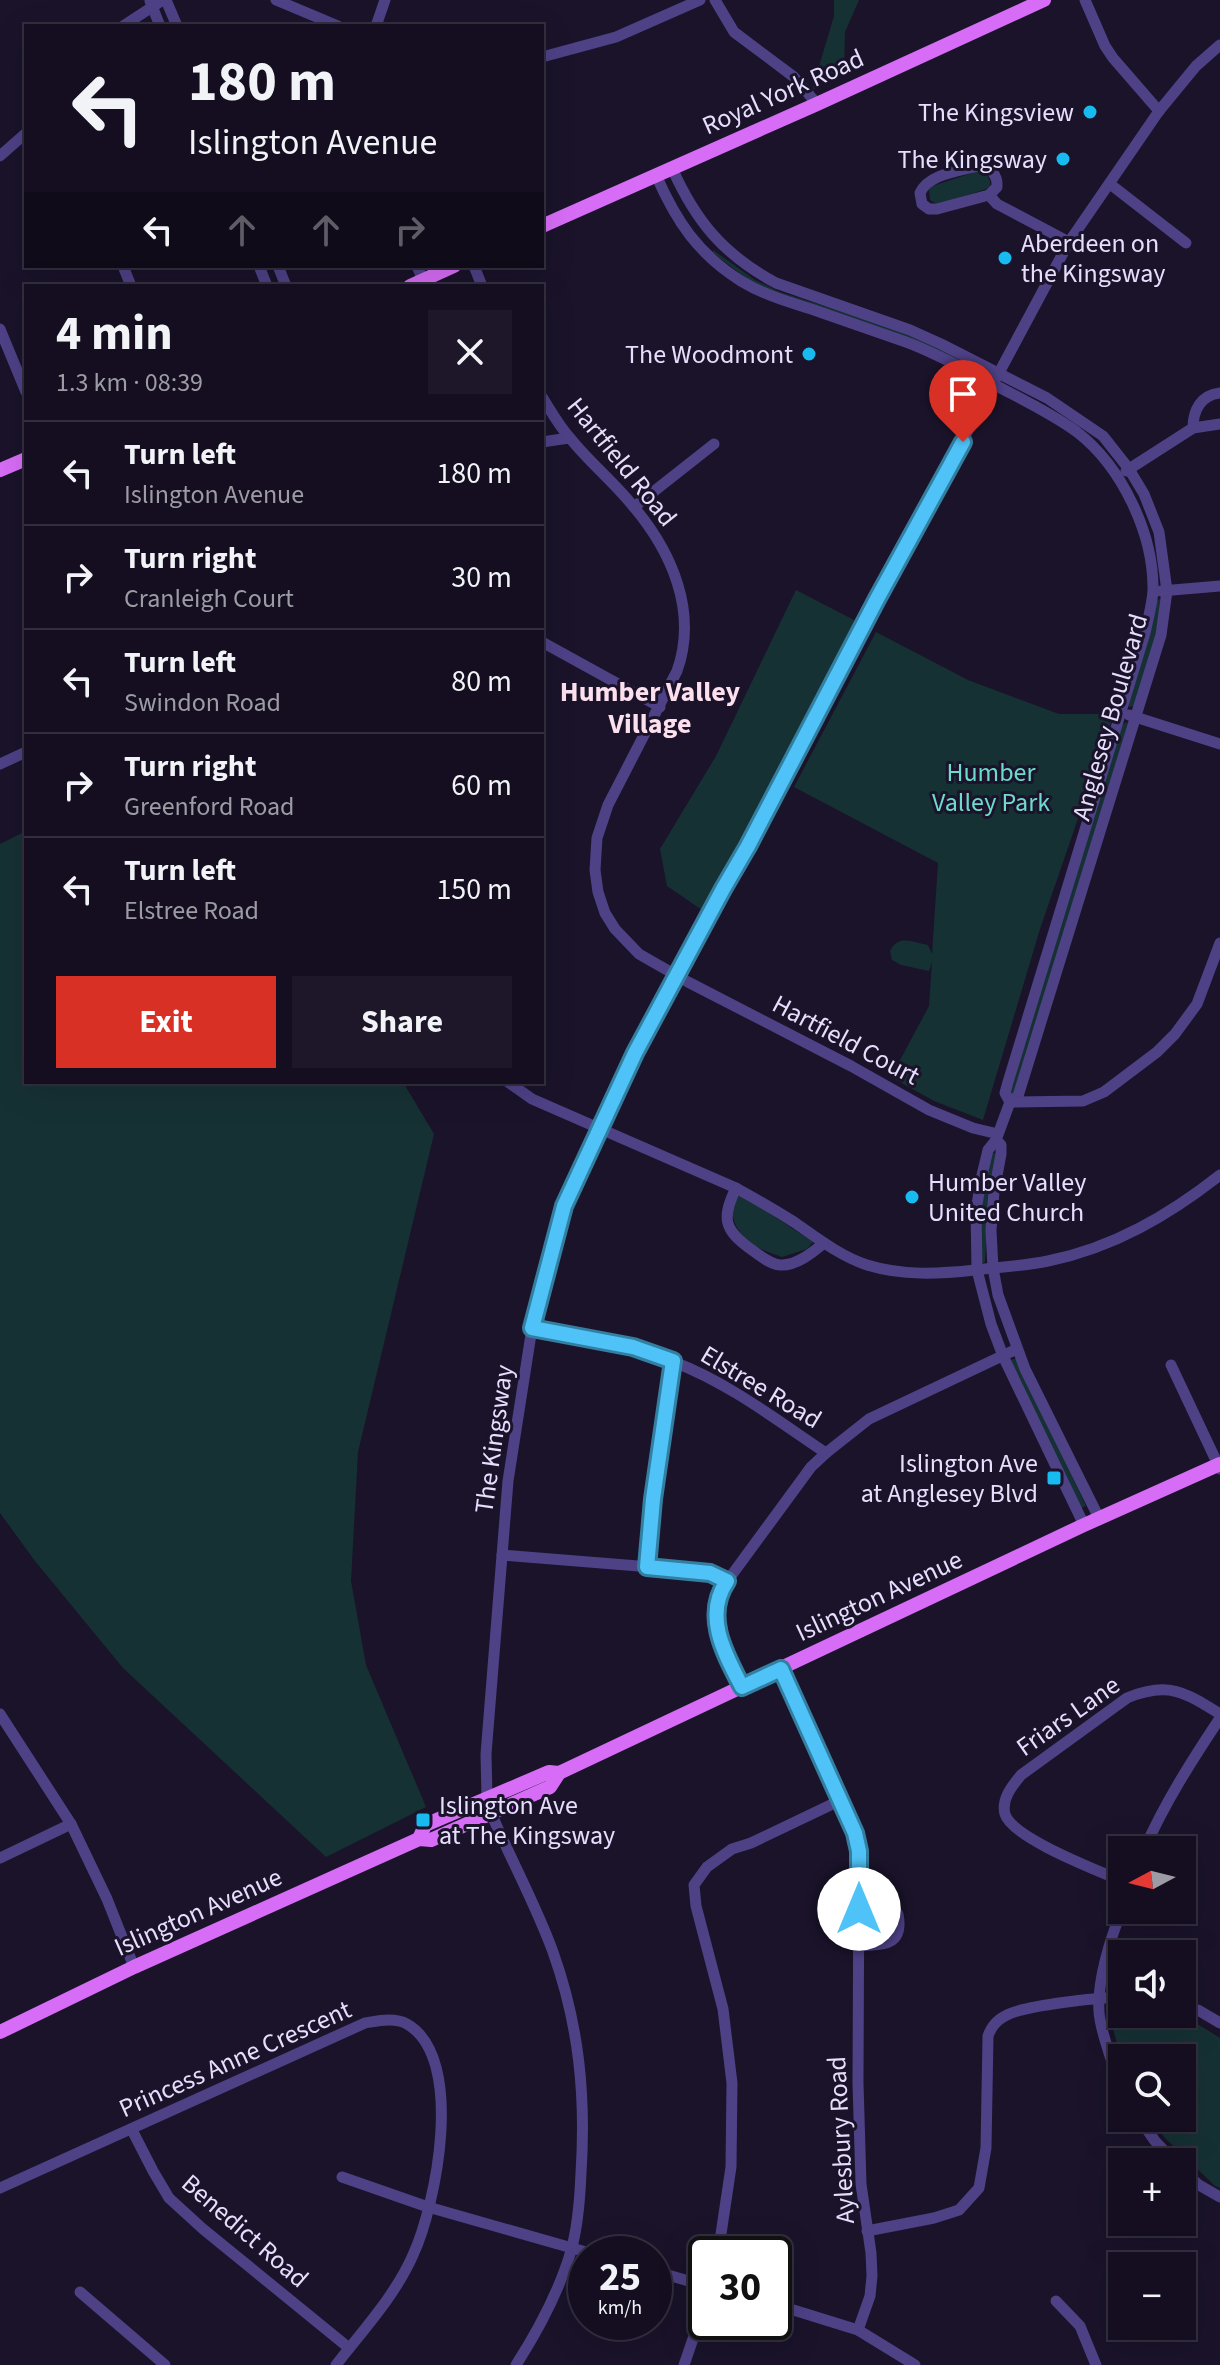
<!DOCTYPE html>
<html lang="en">
<head>
<meta charset="utf-8">
<style>
  :root { --surface:#140e20; --page:#1d1729; --text:#f1f3f6; --muted:#9d9ca5; --line:#332e3e; --accent:#d93025 }
  body { margin:0; font-family:"Source Sans 3",sans-serif; background:var(--page); color:var(--text); height:100vh; display:flex; flex-direction:column; font-size:30px; white-space:nowrap }
  * { box-sizing:border-box; margin:0 }
  p { font-size:26px; color:var(--muted) }
  .icon { flex:none; width:44px; height:44px; fill:none; stroke:currentColor; stroke-width:2; stroke-linecap:round; stroke-linejoin:round }
  .map { position:relative; flex:1; overflow:hidden }
  .drawer { position:absolute; left:24px; top:284px; width:520px; height:800px; display:flex; flex-direction:column; background:var(--surface); border-radius:0px; box-shadow:0 8px 32px #0002,0 0 0 2px var(--line) }
  .drawer>* { flex:none }
  .banner { position:absolute; left:24px; top:24px; width:520px; height:244px; border-radius:0px; box-shadow:0 8px 32px #0002,0 0 0 2px var(--line); background:#140e20; color:var(--text); overflow:hidden }
  .needle { width:52px; rotate:263deg }
  .controls { position:absolute; left:1108px; top:1836px; display:grid; gap:16px }
  .controls a { display:grid; place-items:center; width:88px; height:88px; border-radius:0px; background:var(--surface); box-shadow:0 8px 32px #0002,0 0 0 2px var(--line); font-size:40px }
  .speed { position:absolute; left:568px; top:2236px; display:flex; gap:16px; font-size:40px; font-weight:700; text-align:center }
  .speed>* { display:grid; place-content:center; width:104px; height:104px; border-radius:50%; background:var(--surface); box-shadow:0 8px 32px #0002,0 0 0 2px var(--line); line-height:1 }
  .speed small { font-size:20px; font-weight:400 }
  .speed .limit { border:4px solid #111; border-radius:12px; background:#fff; color:#111 }
  .pin { position:absolute; display:grid; place-items:center; width:68px; height:68px; color:#fff; margin:-82px -34px; border-radius:50% 50% 50% 0; rotate:-45deg; box-shadow:0 0 8px #0007 }
  .pin .icon { rotate:45deg }
  .me { position:absolute; width:88px; margin:-44px; rotate:0deg; stroke-linejoin:round; filter:drop-shadow(0 0 6px #0008) }
  .turn { display:flex; align-items:center; gap:28px; height:168px; padding:0 32px; font-size:36px }
  .turn .icon { width:104px; height:104px; stroke-width:2.5 }
  .turn b { display:block; font-size:56px; line-height:68px }
  .lanes { display:flex; align-items:center; height:76px; padding:0 32px; background:#0003; justify-content:center; gap:40px; direction:ltr }
  .lanes .off { opacity:.35 }
  .round { display:grid; place-items:center; flex:none; width:84px; height:84px; border-radius:0px; background:var(--page) }
  .headline { display:flex; align-items:center; justify-content:space-between; height:136px; padding:0 32px }
  h1 { font-size:48px; font-weight:700; line-height:60px }
  .primary-button { display:flex; gap:16px; margin-top:auto; padding:16px 32px }
  .primary-button a { flex:1; height:92px; border-radius:0px; background:var(--accent); color:#fff; font-size:32px; font-weight:700; line-height:92px; text-align:center }
  .primary-button a+a { background:var(--page); color:var(--text) }
  ul { padding:0; list-style:none }
  li { display:flex; align-items:center; gap:24px; height:104px; padding:0 32px; border-top:2px solid var(--line) }
  li div { flex:1 }
  li b { display:block; font-size:30px }
  li em { font-style:normal }
  .map>svg:first-child { display:block }
  .green { fill:#163134 }
  .lines { fill:none; stroke-linecap:round; stroke-linejoin:round }
  .minor { stroke:#4e4186; stroke-width:11 }
  .major { stroke:#d76df6; stroke-width:14 }
  .route-casing { stroke:#337fa1; stroke-width:20 }
  .route { stroke:#4fc3f7; stroke-width:14 }
  .poi-dot { fill:#17bbf0; stroke:#1a132a; stroke-width:3 }
  .labels { text-anchor:middle; dominant-baseline:central; stroke-width:6; stroke-linejoin:round; paint-order:stroke }
  .street-label { font-size:26px; fill:#e6defd; stroke:#1a132a }
  .poi-label { font-size:26px; fill:#e6defd; stroke:#1a132a; text-anchor:end }
  .park-label { font-size:26px; fill:#6ddacf; stroke:#1a132a }
  .neighbourhood-label { font-size:28px; font-weight:bold; fill:#fde0ee; stroke:#1a132a }
</style>
</head>
<body>
<div class="map">
<svg width="1220" height="2365" viewBox="0 0 1220 2365">
  <rect width="100%" height="100%" fill="#1a132a"/>
  <g class="green">
    <polygon points="834,0 859,0 845,32 844,71 812,90 834,16"/>
    <polygon points="978,171 985,172 990,181 990,186 986,189 938,205 930,200 929,189 933,186"/>
    <polygon points="713,250 755,280 780,292 884,325 933,345 979,369 977,373 754,284 713,253"/>
    <polygon points="796,590 856,621 775,778 702,910 667,886 660,849 716,756"/>
    <polygon points="1160,599 1158,632 1134,706 1129,707 1127,704 1157,600"/>
    <path d="M876,632L968,680L1059,714H1114L1040,929L983,1120L934,1101L891,1077L929,1006L932,962L929,971L901,965L892,960L890,951C898,934 913,942 928,945L932,954L938,863L794,787Z"/>
    <polygon points="1127,722 1128,723 1015,1094 1009,1095 1122,724"/>
    <polygon points="26,831 26,1082 403,1082 434,1134 358,1452 351,1581 366,1665 426,1807 326,1857 123,1668 35,1561 0,1513 0,844"/>
    <polygon points="990,1152 997,1154 989,1194 985,1262 982,1263 979,1212"/>
    <path d="M740,1195L745,1197L813,1242L807,1249L782,1257C773,1253 760,1250 752,1244C737,1234 723,1209 740,1195Z"/>
    <polygon points="1013,1359 1017,1359 1086,1506 1081,1508 1011,1361"/>
    <path d="M869,1917C880,1917 889,1915 896,1923V1935L873,1941L868,1940C862,1931 860,1924 869,1917Z"/>
    <polygon points="1108,2009 1122,2009 1122,2014 1181,2014 1220,2038 1220,2188 1215,2186 1166,2139 1148,2118 1182,2118 1182,2058 1122,2058 1122,2063"/>
  </g>
  <g class="lines">
    <g class="minor">
      <polyline points="166,0 177,26"/>
      <polyline points="276,0 338,26"/>
      <polyline points="715,0 734,32 794,77 817,104"/>
      <polyline points="1085,0 1105,46 1113,58 1159,111"/>
      <polyline points="150,1 160,26"/>
      <polyline points="123,26 163,0"/>
      <polyline points="376,26 385,0"/>
      <polyline points="542,57 616,37 700,0"/>
      <polyline points="0,156 26,133"/>
      <path d="M978,166C990,166 998,175 997,187L989,195L937,209H929L922,204L920,193C928,174 959,171 978,166Z"/>
      <path d="M672,168C696,222 724,255 776,283L910,330L941,344L1047,398L1103,436L1129,469L1144,494L1159,532L1167,591L1161,635L1018,1096L1010,1102L996,1140L988,1150L982,1175L976,1210L977,1270L991,1324L1003,1356L1084,1525"/>
      <path d="M656,175C676,221 698,254 741,281C764,295 789,302 814,310C845,321 875,331 906,342C936,353 964,369 993,384C1021,399 1051,413 1077,432C1122,467 1154,534 1153,591C1152,605 1148,619 1145,633L1008,1082L1005,1093L1010,1102"/>
      <polyline points="1110,184 1186,243"/>
      <polyline points="989,195 997,204 1069,242"/>
      <polyline points="123,266 131,286"/>
      <polyline points="259,266 267,286"/>
      <polyline points="278,266 286,286"/>
      <polyline points="417,266 423,280"/>
      <polyline points="474,266 482,286"/>
      <polyline points="0,329 26,392"/>
      <path d="M542,397C551,411 559,426 570,438C589,462 614,482 633,506C672,552 698,612 677,671L608,805L597,838L595,870L598,892L605,913L615,929L639,954L688,982L851,1066L929,1110L973,1128L998,1134"/>
      <path d="M1193,428C1193,410 1201,395 1220,393"/>
      <polyline points="542,442 569,438"/>
      <polyline points="1126,471 1193,428 1220,424"/>
      <polyline points="634,507 714,444"/>
      <polyline points="1161,591 1220,586"/>
      <polyline points="542,642 660,707"/>
      <polyline points="1129,715 1220,744"/>
      <polyline points="0,764 26,752"/>
      <path d="M508,1082L532,1099L736,1188C756,1199 775,1210 794,1222C817,1238 840,1256 867,1265C903,1276 939,1274 975,1270C1000,1267 1024,1266 1048,1261C1113,1248 1169,1215 1220,1175"/>
      <polyline points="1010,1102 1083,1101 1104,1092 1157,1052 1175,1034 1197,1004 1220,943"/>
      <polyline points="996,1140 1001,1145 1001,1154 994,1192 991,1230 993,1268 998,1295 1025,1369 1099,1518"/>
      <path d="M736,1188C721,1219 724,1230 752,1250C760,1256 770,1264 780,1265C796,1266 812,1253 824,1243"/>
      <path d="M532,1328C580,1337 629,1343 674,1362C729,1383 778,1421 826,1453"/>
      <polyline points="1171,1365 1220,1469"/>
      <polyline points="502,1555 688,1570 710,1573 727,1581"/>
      <polyline points="647,1567 653,1499 673,1361"/>
      <polyline points="781,1669 841,1800 859,1851 858,2083 861,2184 871,2253 872,2276 870,2296 858,2330"/>
      <path d="M742,1687C724,1653 711,1631 720,1591L811,1467L826,1453L869,1419L1017,1349"/>
      <polyline points="0,1714 71,1824 107,1899 134,1967"/>
      <path d="M1144,1850C1164,1804 1192,1760 1220,1718"/>
      <polyline points="0,1858 71,1824"/>
      <path d="M1122,1881C1097,1870 1012,1838 1005,1814C1001,1799 1012,1786 1021,1775L1127,1698C1168,1681 1185,1692 1220,1714"/>
      <path d="M859,1909L887,1908L898,1914C904,1946 884,1944 859,1946"/>
      <path d="M1122,1910C1110,1939 1097,1981 1099,2012C1100,2029 1115,2072 1122,2089"/>
      <polyline points="1182,2006 1198,2010 1220,2023"/>
      <polyline points="1139,2118 1155,2141 1175,2162"/>
      <polyline points="132,2130 153,2171 169,2198 203,2229 349,2348"/>
      <polyline points="1182,2170 1199,2185 1220,2197"/>
      <polyline points="342,2177 428,2207 593,2254"/>
      <path d="M0,2188L365,2023C378,2021 394,2017 407,2024C466,2058 436,2205 413,2255C395,2296 363,2330 336,2365"/>
      <path d="M867,2231L934,2218L959,2210L979,2188L986,2148L988,2036C992,2025 998,2019 1009,2014C1027,2006 1102,1996 1122,1998"/>
      <polyline points="718,2254 731,2167 732,2083 723,2009 696,1906 694,1885 707,1867 732,1849 751,1843 841,1800"/>
      <polyline points="654,2271 706,2286"/>
      <polyline points="80,2292 165,2365"/>
      <polyline points="1056,2301 1080,2326 1096,2365"/>
      <polyline points="774,2304 858,2330 915,2365"/>
      <path d="M516,2365C539,2329 559,2292 571,2251C578,2226 580,2198 581,2173C586,2095 579,2025 553,1952C536,1905 511,1860 491,1813L487,1798L486,1754L508,1481L532,1328L564,1206L635,1053L723,889L748,846L887,582L1069,242L1159,111L1196,66L1220,45"/>
      <polyline points="684,2365 706,2301"/>
    </g>
    <g class="major">
      <polyline points="542,226 817,104 1044,0"/>
      <polyline points="410,286 454,266"/>
      <polyline points="0,470 26,459"/>
      <polyline points="419,1839 425,1825 549,1772 559,1773 1084,1525 1220,1464"/>
      <polyline points="0,2032 134,1967 419,1839 431,1840 550,1787 559,1773"/>
    </g>
  </g>
  <g class="lines">
    <g class="route-casing">
      <path id="route" d="M859,1909V1851L855,1833L781,1669L742,1687C725,1654 703,1616 727,1581L710,1573L647,1567L653,1499L673,1361L633,1347L532,1328L564,1206L635,1053L723,889L748,846L877,599L963,442"/>
    </g>
    <use href="#route" class="route"/>
  </g>
  <g class="poi-dot">
    <circle cx="1090" cy="112" r="8"/>
    <circle cx="1063" cy="159" r="8"/>
    <circle cx="1005" cy="258" r="8"/>
    <circle cx="809" cy="354" r="8"/>
    <circle cx="912" cy="1197" r="8"/>
    <rect x="1046" y="1470" width="16" height="16" rx="4"/>
    <rect x="415" y="1812" width="16" height="16" rx="4"/>
  </g>
  <g class="labels">
    <g class="street-label">
      <text transform="translate(783 92) rotate(-24)">Royal York Road</text>
      <text transform="translate(622 462) rotate(51)">Hartfield Road</text>
      <text transform="translate(1110 717) rotate(-74)">Anglesey Boulevard</text>
      <text transform="translate(846 1040) rotate(28)">Hartfield Court</text>
      <text transform="translate(761 1387) rotate(31)">Elstree Road</text>
      <text transform="translate(494 1439) rotate(-82)">The Kingsway</text>
      <text transform="translate(879 1596) rotate(-25)">Islington Avenue</text>
      <text transform="translate(1068 1716) rotate(-35)">Friars Lane</text>
      <text transform="translate(198 1912) rotate(-24)">Islington Avenue</text>
      <text transform="translate(235 2059) rotate(-24)">Princess Anne Crescent</text>
      <text transform="translate(841 2140) rotate(-93)">Aylesbury Road</text>
      <text transform="translate(245 2231) rotate(41)">Benedict Road</text>
    </g>
    <g class="poi-label">
      <text x="1074" y="112">The Kingsview</text>
      <text x="1047" y="159">The Kingsway</text>
      <text x="1021" y="243" text-anchor="start">Aberdeen on<tspan x="1021" dy="30">the Kingsway</tspan></text>
      <text x="793" y="354">The Woodmont</text>
      <text x="928" y="1182" text-anchor="start">Humber Valley<tspan x="928" dy="30">United Church</tspan></text>
      <text x="1038" y="1463">Islington Ave<tspan x="1038" dy="30">at Anglesey Blvd</tspan></text>
      <text x="439" y="1805" text-anchor="start">Islington Ave<tspan x="439" dy="30">at The Kingsway</tspan></text>
    </g>
    <g class="park-label">
      <text x="991" y="772">Humber<tspan x="991" dy="30">Valley Park</tspan></text>
    </g>
    <g class="neighbourhood-label">
      <text x="650" y="692">Humber Valley<tspan x="650" dy="32">Village</tspan></text>
    </g>
  </g>
</svg>
<div class="controls">
<a><svg class="needle" viewBox="-14 -14 28 28"><path d="M0-13l5 13h-10z" fill="#e53935"/><path d="M0 13l5-13h-10z" fill="#9d9ca5"/></svg></a>
<a><svg class="icon" aria-label="sound" viewBox="0 0 24 24"><path d="M4 9h4l5-4v14l-5-4H4zM17 9q2 3 0 6"/></svg></a>
<a><svg class="icon" aria-label="search" viewBox="0 0 24 24"><circle cx="10" cy="10" r="6"/><path d="M15 15l6 6"/></svg></a>
<a>+</a>
<a>−</a>
</div>
<div class="speed"><div>25<small>km/h</small></div><div class="limit">30</div></div>
<div class="pin" style="left:963px;top:442px;background:#d93025"><svg class="icon" aria-label="arrive" viewBox="0 0 24 24"><path d="M6 21V4h12l-3 4 3 4H6"/></svg></div>
<svg class="me" style="left:859px;top:1909px" viewBox="-20 -20 40 40"><circle r="19" fill="#fff"/><path d="M0-13L10 11 0 6-10 11z" fill="#4fc3f7"/></svg>
<div class="banner">
<div class="turn"><svg class="icon" aria-label="left" viewBox="0 0 24 24"><path d="M17 20v-9H6M10 6l-5 5 5 5"/></svg><div><b>180 m</b>Islington Avenue</div></div>
<div class="lanes"><svg class="icon" aria-label="left" viewBox="0 0 24 24"><path d="M17 20v-9H6M10 6l-5 5 5 5"/></svg><svg class="icon off" aria-label="ahead" viewBox="0 0 24 24"><path d="M12 20V5M6 11l6-6 6 6"/></svg><svg class="icon off" aria-label="ahead" viewBox="0 0 24 24"><path d="M12 20V5M6 11l6-6 6 6"/></svg><svg class="icon off" aria-label="right" viewBox="0 0 24 24"><path d="M7 20v-9h11M14 6l5 5-5 5"/></svg></div>
</div>
<section class="drawer">
<div class="headline"><div><h1>4 min</h1><p>1.3 km · 08:39</p></div><a class="round"><svg class="icon" aria-label="close" viewBox="0 0 24 24"><path d="M6 6l12 12M18 6L6 18"/></svg></a></div>
<ul>
<li><svg class="icon" aria-label="left" viewBox="0 0 24 24"><path d="M17 20v-9H6M10 6l-5 5 5 5"/></svg><div><b>Turn left</b><p>Islington Avenue</p></div><em>180 m</em></li>
<li><svg class="icon" aria-label="right" viewBox="0 0 24 24"><path d="M7 20v-9h11M14 6l5 5-5 5"/></svg><div><b>Turn right</b><p>Cranleigh Court</p></div><em>30 m</em></li>
<li><svg class="icon" aria-label="left" viewBox="0 0 24 24"><path d="M17 20v-9H6M10 6l-5 5 5 5"/></svg><div><b>Turn left</b><p>Swindon Road</p></div><em>80 m</em></li>
<li><svg class="icon" aria-label="right" viewBox="0 0 24 24"><path d="M7 20v-9h11M14 6l5 5-5 5"/></svg><div><b>Turn right</b><p>Greenford Road</p></div><em>60 m</em></li>
<li><svg class="icon" aria-label="left" viewBox="0 0 24 24"><path d="M17 20v-9H6M10 6l-5 5 5 5"/></svg><div><b>Turn left</b><p>Elstree Road</p></div><em>150 m</em></li>
</ul>
<div class="primary-button"><a>Exit</a><a>Share</a></div>
</section>
</div>
</body>
</html>
